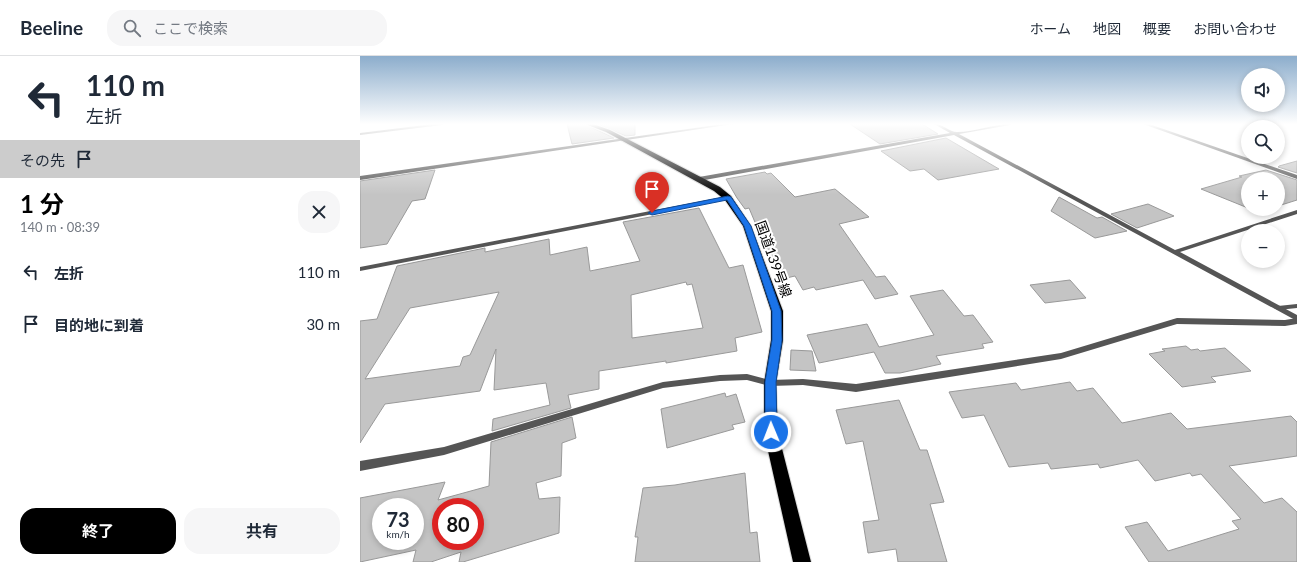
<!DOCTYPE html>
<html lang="ja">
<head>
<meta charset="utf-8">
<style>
  :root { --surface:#fff; --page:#f6f6f7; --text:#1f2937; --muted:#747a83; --line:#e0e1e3; --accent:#000 }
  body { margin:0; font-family:Lato,"Noto Sans JP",sans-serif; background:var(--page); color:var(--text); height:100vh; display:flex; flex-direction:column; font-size:15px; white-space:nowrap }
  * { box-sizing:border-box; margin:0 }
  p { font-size:13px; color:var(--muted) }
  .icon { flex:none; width:22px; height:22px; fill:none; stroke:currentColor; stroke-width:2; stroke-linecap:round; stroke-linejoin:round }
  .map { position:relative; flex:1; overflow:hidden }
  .sheet { display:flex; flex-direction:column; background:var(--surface); width:360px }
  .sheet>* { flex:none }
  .hud { background:#fff; color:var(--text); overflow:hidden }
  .tools { position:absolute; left:881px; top:12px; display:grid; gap:8px }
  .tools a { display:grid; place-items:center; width:44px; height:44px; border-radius:50%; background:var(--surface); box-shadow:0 2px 6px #0003; font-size:20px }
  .speed { position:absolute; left:12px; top:442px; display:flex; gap:8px; font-size:20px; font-weight:700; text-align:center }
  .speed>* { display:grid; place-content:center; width:52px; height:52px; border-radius:50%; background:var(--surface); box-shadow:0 2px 6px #0003; line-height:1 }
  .speed small { font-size:10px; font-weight:400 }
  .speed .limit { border:6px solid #d22; background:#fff; color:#111 }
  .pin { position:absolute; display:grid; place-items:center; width:34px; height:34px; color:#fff; margin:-41px -17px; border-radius:50% 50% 50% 0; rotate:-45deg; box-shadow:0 0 4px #0007 }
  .pin .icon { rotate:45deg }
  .me { position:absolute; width:44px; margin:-22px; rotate:359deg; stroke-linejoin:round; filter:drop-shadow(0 0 3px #0008) }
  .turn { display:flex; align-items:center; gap:14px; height:84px; padding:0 20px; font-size:18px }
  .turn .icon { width:52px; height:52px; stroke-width:2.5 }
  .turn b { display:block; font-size:28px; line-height:34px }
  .then { display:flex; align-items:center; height:38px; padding:0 20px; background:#0003; gap:8px; font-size:15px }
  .round { display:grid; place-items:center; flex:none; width:42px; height:42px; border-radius:16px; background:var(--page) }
  .head { display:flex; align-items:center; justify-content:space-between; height:68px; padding:0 20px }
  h1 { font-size:24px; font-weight:700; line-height:30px; color:var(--accent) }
  .cta { display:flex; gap:8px; margin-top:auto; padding:8px 20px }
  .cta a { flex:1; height:46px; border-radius:16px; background:var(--accent); color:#fff; font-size:16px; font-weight:700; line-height:46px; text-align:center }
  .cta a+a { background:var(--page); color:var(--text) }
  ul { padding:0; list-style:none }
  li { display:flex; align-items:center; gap:12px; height:52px; padding:0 20px }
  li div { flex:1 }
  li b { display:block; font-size:15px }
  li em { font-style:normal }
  header { display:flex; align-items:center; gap:24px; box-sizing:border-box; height:56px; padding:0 20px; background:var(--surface); border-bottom:1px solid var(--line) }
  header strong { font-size:19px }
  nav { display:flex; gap:22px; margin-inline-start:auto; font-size:14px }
  .search { width:280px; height:36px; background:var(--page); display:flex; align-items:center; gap:10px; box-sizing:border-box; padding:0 14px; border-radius:16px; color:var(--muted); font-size:15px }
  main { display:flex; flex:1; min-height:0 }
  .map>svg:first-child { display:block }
  .building { fill:#c4c4c4; stroke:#999; fill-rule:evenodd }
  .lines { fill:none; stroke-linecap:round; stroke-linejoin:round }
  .trunk-casing { stroke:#dbdbdb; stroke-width:2 }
  .service { fill:#555; fill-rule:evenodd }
  .minor { fill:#555; fill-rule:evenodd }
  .trunk { fill:#000; fill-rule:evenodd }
  .route { fill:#1a73e8; stroke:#114b97 }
  .labels { text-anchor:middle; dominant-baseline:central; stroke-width:4; stroke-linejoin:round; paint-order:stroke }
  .street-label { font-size:14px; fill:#000; stroke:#fff }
</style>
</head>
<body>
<header>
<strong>Beeline</strong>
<div class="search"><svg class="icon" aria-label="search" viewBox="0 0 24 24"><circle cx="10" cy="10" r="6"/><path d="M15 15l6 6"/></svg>ここで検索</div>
<nav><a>ホーム</a><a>地図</a><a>概要</a><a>お問い合わせ</a></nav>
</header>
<main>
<section class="sheet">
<div class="hud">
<div class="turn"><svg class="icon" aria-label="left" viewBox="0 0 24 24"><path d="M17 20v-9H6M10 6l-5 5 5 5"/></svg><div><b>110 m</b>左折</div></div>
<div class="then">その先<svg class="icon" aria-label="arrive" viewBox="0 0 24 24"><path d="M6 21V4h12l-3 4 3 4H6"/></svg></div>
</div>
<div class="head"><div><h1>1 分</h1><p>140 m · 08:39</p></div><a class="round"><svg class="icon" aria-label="close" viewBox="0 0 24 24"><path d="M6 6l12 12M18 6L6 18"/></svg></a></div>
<ul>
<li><svg class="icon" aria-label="left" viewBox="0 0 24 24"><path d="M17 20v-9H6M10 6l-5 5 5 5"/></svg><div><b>左折</b></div><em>110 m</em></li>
<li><svg class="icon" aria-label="arrive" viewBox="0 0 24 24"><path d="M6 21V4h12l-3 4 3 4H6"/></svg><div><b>目的地に到着</b></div><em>30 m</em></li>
</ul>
<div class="cta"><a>終了</a><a>共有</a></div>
</section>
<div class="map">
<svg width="937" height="506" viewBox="0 0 937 506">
  <rect width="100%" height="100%" fill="#fff"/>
  <g class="building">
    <polygon points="207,68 224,68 254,82 212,88"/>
    <polygon points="237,68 275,68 275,79 266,80"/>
    <polygon points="490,68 562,68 578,78 520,88"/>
    <polygon points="586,82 639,113 578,124 564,113 550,115 521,95"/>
    <polygon points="937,105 937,117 918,111 919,110"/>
    <polygon points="75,114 65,143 52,145 27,188 0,192 0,125"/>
    <polygon points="906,114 937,124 937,144 918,150 918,123 888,123 888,152 841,133 882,121 879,120"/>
    <polygon points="405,116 407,118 411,117 435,141 475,133 509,161 479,168 516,221 525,220 538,238 515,243 503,224 456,234 454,231 443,234 435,220 422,223 410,202 389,152 385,153 377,142 366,123"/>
    <polygon points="699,141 737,162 742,161 767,175 735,182 691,155"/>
    <polygon points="788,148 814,160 777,172 751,158"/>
    <path d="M339,152L369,212L383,209L402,276L375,282L377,295L306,307V305L239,315V333L208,339L211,352L132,375L133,363L190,349L186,327L134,334L136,293L120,335L25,348L0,387V265L17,263L37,210L125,192V196L189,183L190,199L227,191L230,215L280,205L263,166ZM326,226L327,229L332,228L343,272L272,282L271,239ZM139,236L110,299L103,301L100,310L5,323L50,252Z"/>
    <polygon points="710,224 726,242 685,247 670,229"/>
    <polygon points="583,234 604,260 613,259 633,286 622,288 624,292 576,300 581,308 540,317 525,317 514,296 459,307 447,279 507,268 519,291 574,279 550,240"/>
    <polygon points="826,290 831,294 838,293 840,295 865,292 891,315 851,321 856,326 822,331 789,298 805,295 802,293"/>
    <polygon points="431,294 452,295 456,315 430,314"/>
    <polygon points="710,326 717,335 733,332 762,367 811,357 827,373 931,360 937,366 937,400 869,410 904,447 922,442 937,456 937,506 789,506 765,471 787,466 808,495 879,473 872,465 881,463 841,418 832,420 830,417 795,425 778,404 740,412 738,408 691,413 688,407 649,411 624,359 602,362 589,336 656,327 661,334"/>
    <polygon points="365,337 366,341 376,338 385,366 372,369 374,373 307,392 301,353"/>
    <polygon points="539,344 560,394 567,394 584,446 570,448 587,506 538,506 536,493 508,497 503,466 519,464 503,385 486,388 476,354"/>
    <path d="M212,361L216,382L202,387L201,420L176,427L179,443L200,441L199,477L103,506H99L101,496L71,506H53L56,494L0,506V442L85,426L78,444L129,430L131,386ZM21,451H55V485H21ZM81,451H115V485H81Z"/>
    <polygon points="385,417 390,477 397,476 400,506 275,506 278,481 275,481 283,432 315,429"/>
  </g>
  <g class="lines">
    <g class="trunk-casing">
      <polygon id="trunk" points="225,68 233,68 250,74 360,131 371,140 391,170 423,255 423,284 416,327 418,377 451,506 433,506 404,377 404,327 411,284 411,255 383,170 365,144 354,135 246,76"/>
    </g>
    <g class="service">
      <polygon points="937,248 937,252 918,254 914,252 918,250"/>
      <polygon points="817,262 925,264 937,262 937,268 925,270 817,268 701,303 496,336 443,329 410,330 387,324 360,325 303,332 84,399 0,415 0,405 84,391 303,326 360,319 387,318 410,324 443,323 496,328 701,297"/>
    </g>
    <g class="minor">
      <polygon points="73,68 84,68 82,69 0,79 0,77"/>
      <polygon points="363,68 373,68 0,124 0,120"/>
      <path d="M574,68C582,67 589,76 597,76C615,76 633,68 652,68L650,69L599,78L815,194L937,154V158L820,196L937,259V265L594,79L339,125L336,123L339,121L590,77Z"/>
      <polygon points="783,68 789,68 937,119 937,123"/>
      <polygon points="368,140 371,142 370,143 0,215 0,211"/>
    </g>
    <use href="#trunk" class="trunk"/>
  </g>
  <linearGradient id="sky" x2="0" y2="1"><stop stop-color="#8cadcc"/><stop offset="0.49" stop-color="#fff"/><stop offset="1" stop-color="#fff" stop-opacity="0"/></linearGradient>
  <rect width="937" height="139" fill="url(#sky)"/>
  <polygon class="route" points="368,140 371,141 391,170 421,255 422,284 416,326 417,376 415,380 411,381 407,380 405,376 405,326 412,284 412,255 384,170 367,144 292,159 288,157 292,155"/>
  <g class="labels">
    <g class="street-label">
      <text transform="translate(414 203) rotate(70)">国道139号線</text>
    </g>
  </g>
</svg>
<div class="tools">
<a><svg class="icon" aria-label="sound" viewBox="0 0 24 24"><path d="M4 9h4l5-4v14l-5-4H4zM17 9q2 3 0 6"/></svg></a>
<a><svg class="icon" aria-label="search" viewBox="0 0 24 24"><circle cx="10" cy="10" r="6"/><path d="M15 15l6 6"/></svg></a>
<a>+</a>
<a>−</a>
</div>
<div class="speed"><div>73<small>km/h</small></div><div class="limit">80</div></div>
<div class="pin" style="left:292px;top:157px;background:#d93025"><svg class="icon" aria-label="arrive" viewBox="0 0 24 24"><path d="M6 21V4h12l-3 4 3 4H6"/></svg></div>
<svg class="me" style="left:411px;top:376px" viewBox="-20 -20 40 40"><circle r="17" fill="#1a73e8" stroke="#fff" stroke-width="3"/><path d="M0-11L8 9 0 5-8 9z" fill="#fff"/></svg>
</div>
</main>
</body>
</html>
